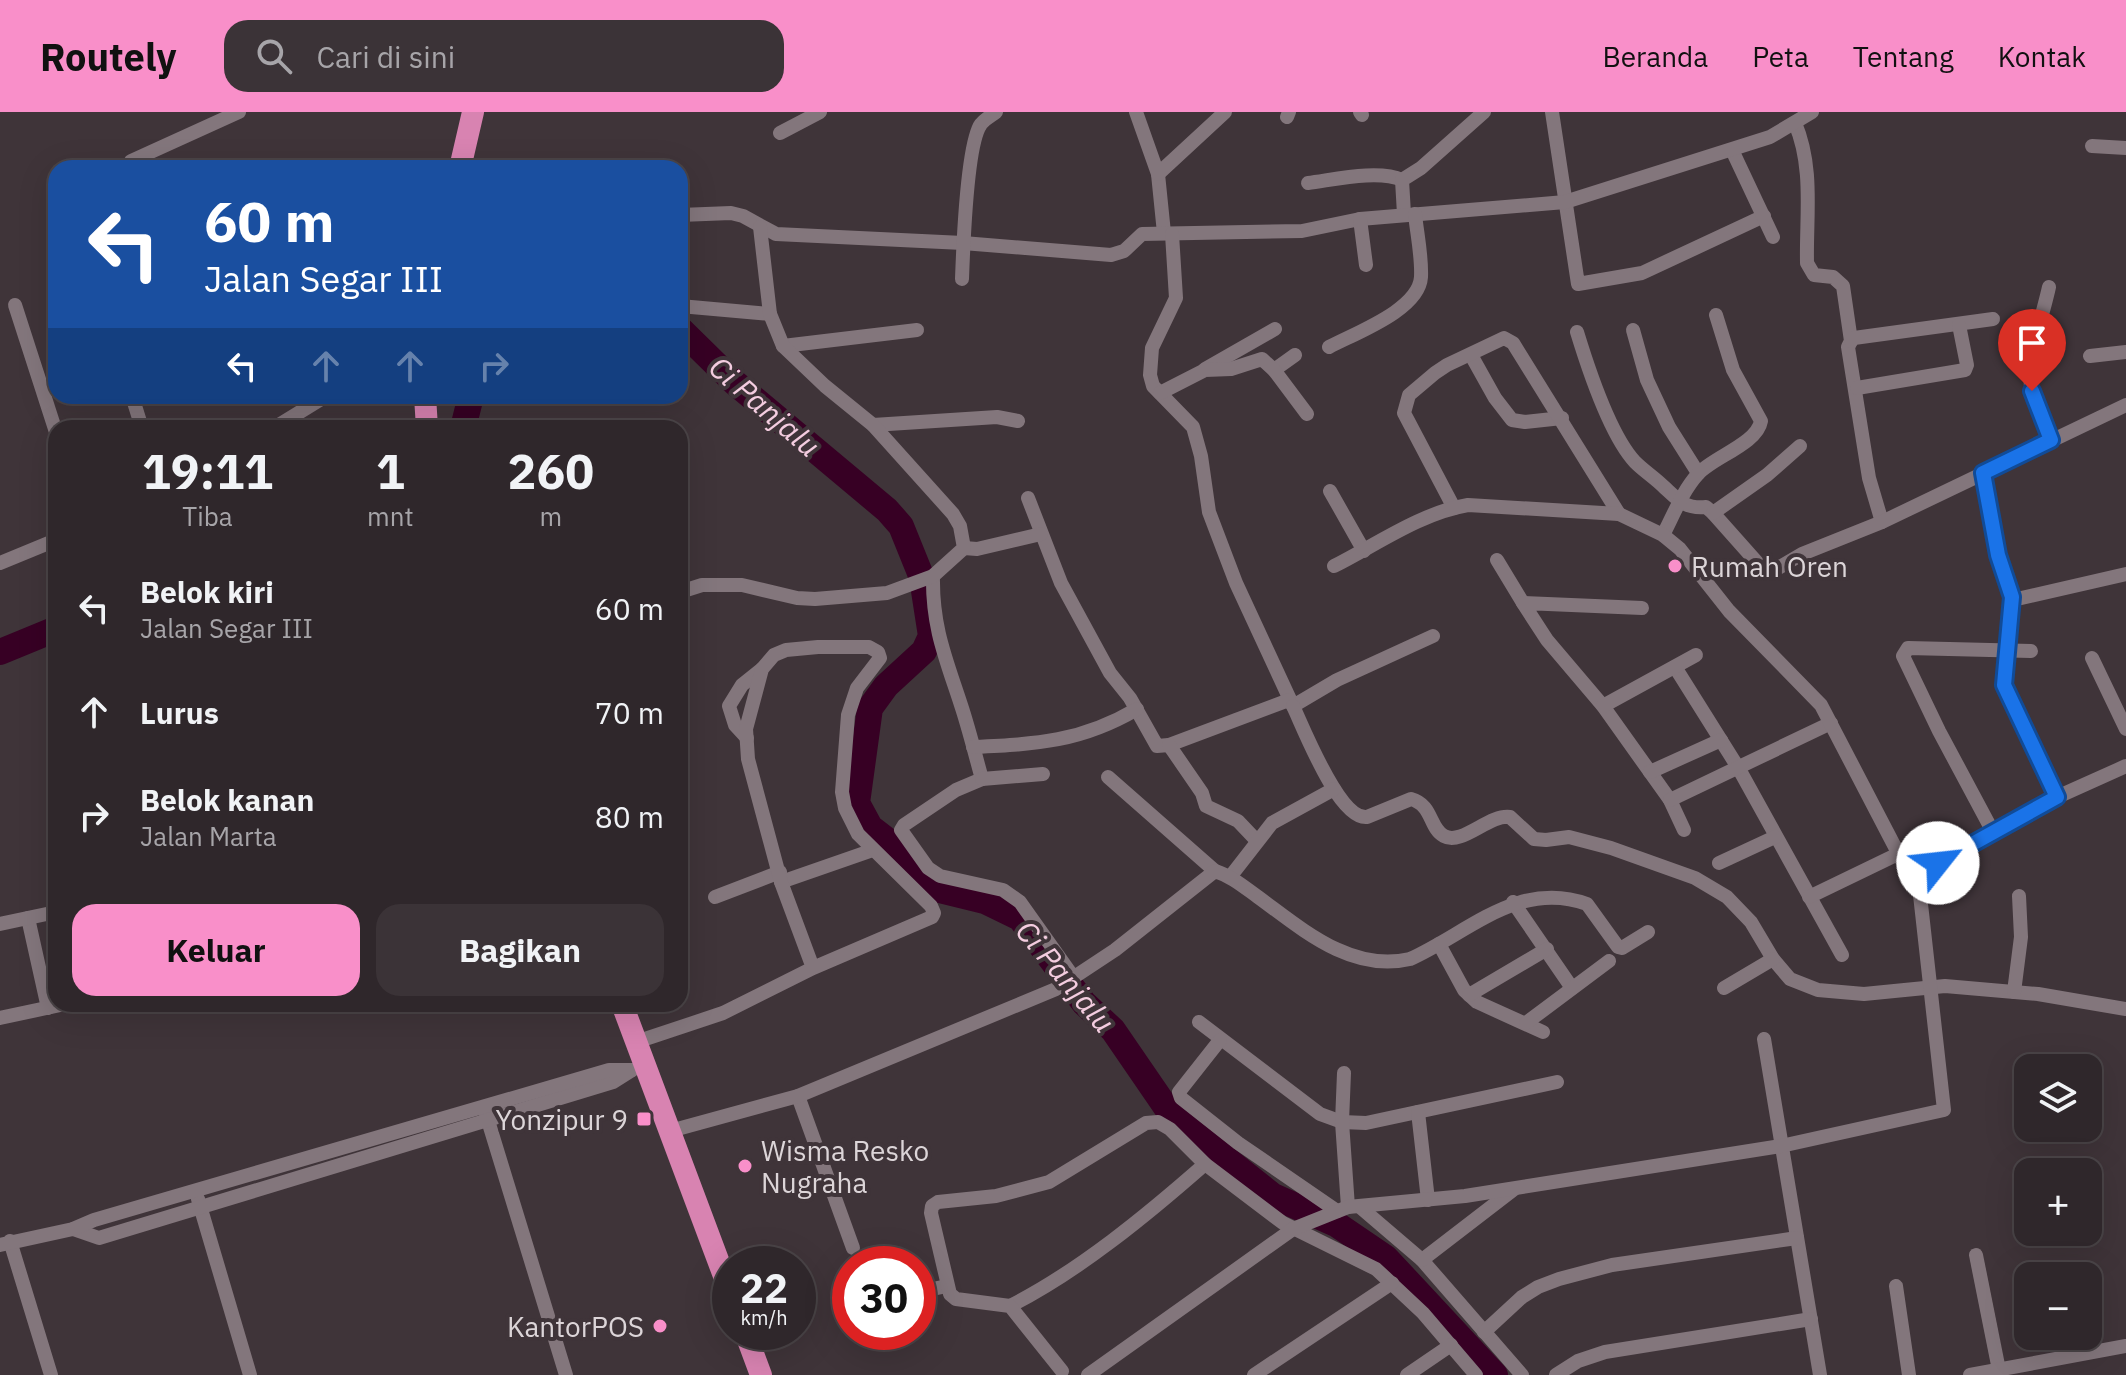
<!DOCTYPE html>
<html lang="id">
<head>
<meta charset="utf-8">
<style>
  :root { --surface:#2f272b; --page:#3b3337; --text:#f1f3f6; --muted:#a7a5a9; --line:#4a4447; --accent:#f98fc9 }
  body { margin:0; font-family:"IBM Plex Sans",sans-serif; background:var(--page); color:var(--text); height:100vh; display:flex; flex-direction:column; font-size:30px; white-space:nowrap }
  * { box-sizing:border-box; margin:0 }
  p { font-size:26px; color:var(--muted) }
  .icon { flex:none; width:44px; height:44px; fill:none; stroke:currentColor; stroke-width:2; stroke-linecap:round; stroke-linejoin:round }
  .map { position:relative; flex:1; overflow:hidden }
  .details { position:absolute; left:48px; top:308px; width:640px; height:592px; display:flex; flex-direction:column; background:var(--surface); border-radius:24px; box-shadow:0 8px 32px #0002,0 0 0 2px var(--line) }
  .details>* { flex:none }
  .hud { position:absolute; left:48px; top:48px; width:640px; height:244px; border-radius:24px; box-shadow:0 8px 32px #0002,0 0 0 2px var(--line); background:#1a4fa0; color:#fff; overflow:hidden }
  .controls { position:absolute; left:2014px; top:942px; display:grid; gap:16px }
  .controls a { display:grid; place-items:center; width:88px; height:88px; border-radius:16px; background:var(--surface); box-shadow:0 8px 32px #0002,0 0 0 2px var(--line); font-size:40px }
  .speed { position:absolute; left:712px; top:1134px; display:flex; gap:16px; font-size:40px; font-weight:700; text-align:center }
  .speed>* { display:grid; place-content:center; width:104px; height:104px; border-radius:50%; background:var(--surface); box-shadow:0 8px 32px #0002,0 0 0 2px var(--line); line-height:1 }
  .speed small { font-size:20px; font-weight:400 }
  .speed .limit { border:12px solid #d22; background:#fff; color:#111 }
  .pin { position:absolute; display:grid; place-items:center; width:68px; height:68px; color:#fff; margin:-82px -34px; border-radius:50% 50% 50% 0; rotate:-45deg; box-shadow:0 0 8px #0007 }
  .pin .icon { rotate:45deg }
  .me { position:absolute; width:88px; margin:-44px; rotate:61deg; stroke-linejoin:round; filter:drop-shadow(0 0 6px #0008) }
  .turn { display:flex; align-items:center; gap:28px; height:168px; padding:0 24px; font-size:36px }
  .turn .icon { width:104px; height:104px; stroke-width:2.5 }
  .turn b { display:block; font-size:56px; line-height:68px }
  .lanes { display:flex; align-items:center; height:76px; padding:0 24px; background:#0003; justify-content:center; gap:40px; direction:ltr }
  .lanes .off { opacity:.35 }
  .eta { display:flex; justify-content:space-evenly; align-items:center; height:136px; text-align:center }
  .eta b { font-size:48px; font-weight:700; line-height:56px }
  .primary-button { display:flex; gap:16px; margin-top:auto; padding:16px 24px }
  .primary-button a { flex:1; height:92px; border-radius:24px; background:var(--accent); color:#111; font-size:32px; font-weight:700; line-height:92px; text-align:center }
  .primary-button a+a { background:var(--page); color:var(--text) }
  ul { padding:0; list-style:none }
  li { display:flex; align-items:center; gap:24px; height:104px; padding:0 24px }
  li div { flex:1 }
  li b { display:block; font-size:30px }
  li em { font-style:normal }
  header { display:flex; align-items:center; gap:48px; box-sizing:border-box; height:112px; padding:0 40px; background:var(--accent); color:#111 }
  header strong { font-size:38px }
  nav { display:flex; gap:44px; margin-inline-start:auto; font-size:28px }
  .search { width:560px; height:72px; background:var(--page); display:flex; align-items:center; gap:20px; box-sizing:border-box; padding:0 28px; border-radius:24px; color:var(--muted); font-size:30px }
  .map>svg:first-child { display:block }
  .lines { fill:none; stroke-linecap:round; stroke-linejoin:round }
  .river { stroke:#370024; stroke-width:26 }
  .minor { stroke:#83767c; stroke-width:14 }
  .highway { stroke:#d883b1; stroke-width:22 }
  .route-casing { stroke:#114b97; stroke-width:20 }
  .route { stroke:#1a73e8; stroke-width:14 }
  .poi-dot { fill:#f98fc9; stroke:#3f3439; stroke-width:3 }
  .labels { text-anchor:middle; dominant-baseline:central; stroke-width:8; stroke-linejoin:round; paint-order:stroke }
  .poi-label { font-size:28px; fill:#dcd5d8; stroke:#3f3439; text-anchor:start }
  .water-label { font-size:30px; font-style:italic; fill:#f4cde0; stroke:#3f3439 }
</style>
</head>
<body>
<header>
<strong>Routely</strong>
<div class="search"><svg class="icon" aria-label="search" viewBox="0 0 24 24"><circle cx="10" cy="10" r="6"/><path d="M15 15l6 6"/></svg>Cari di sini</div>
<nav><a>Beranda</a><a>Peta</a><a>Tentang</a><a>Kontak</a></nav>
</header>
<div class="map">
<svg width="2126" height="1263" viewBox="0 0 2126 1263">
  <rect width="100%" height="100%" fill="#3f3439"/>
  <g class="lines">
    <g class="river">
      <polyline points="680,217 734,270 887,398 901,414 922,466 931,524 924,539 886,574 870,596 857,691 870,715 896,735 936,777 985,789 1020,806 1084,891 1113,918 1172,1004 1273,1084 1336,1112 1386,1146 1495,1263"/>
      <polyline points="463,316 471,284"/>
      <polyline points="0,540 56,517"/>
    </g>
    <g class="minor">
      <polyline points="1136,0 1158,62 1164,121"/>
      <polyline points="1360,0 1362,3"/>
      <polyline points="1552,0 1578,172 1642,161 1764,104"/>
      <polyline points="1287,5 1289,0"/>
      <path d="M1795,11C1814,56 1806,103 1807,151L1814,163L1833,165L1843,174L1851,229L1848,235L1869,366L1882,410"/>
      <polyline points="780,21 820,0"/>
      <polyline points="2092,34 2126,36"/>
      <polyline points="1732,38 1773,125"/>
      <polyline points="131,49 239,0"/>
      <polyline points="1158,62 1225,0"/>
      <path d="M1308,71C1333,68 1378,57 1402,68"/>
      <polyline points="1404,102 1402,68 1421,56 1484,0"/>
      <polyline points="680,103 731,101 743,104 776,122 963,131 1111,143 1124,139 1142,122 1302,119 1360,107 1565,90 1770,25 1812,0"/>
      <polyline points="1360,107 1366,153"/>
      <polyline points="1172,122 1176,186 1152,236 1150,263 1153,274 1193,315 1201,344 1209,400 1236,471 1293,594 1337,568 1433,524"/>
      <path d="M962,167C963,139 967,31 981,12C985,7 991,4 996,0"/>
      <path d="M2049,175C2043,203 2025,254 2032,280C2036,296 2045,312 2051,328"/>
      <polyline points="15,193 56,320"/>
      <polyline points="680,194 770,202"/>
      <polyline points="1633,218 1647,268 1669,315 1698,361"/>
      <path d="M1577,220C1588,256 1610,323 1635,350C1644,359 1655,366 1664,375C1678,388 1685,397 1706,395L1713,401L1761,455L1773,459L1802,442L1882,410L2126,293"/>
      <polyline points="1851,229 1854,226 1993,207"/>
      <polyline points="783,234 917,218"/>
      <path d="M1329,235C1355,221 1419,198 1421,165C1422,144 1417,122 1415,102"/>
      <polyline points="1471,243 1495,286 1512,308 1525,310 1562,306"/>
      <polyline points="2090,244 2126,240"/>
      <polyline points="1205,257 1275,217"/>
      <polyline points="1274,258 1295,243"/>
      <polyline points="1857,276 1965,258 1967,253 1959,213"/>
      <polyline points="1160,281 1205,258 1231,257 1262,247 1274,258 1307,302"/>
      <polyline points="132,284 142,316"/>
      <polyline points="873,313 997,305 1018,309"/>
      <polyline points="274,316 326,284"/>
      <polyline points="1983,361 1998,443 2012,485 2004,573 2057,685"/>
      <polyline points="1330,379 1364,439"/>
      <polyline points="1028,386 1061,471 1110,561 1130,586 1157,634 1169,633 1289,588"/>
      <polyline points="1454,396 1404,301 1409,283 1435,261 1447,253 1504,226 1513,231 1619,402"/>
      <polyline points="1713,401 1767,363 1800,334"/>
      <path d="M1663,423C1673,404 1683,378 1698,362C1713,345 1757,332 1761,309L1733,258L1716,203"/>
      <polyline points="964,436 977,437 1041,422"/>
      <polyline points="1497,448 1523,491"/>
      <polyline points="0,451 56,428"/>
      <path d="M933,464C932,515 946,547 961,593C969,617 975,642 982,667L956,678L904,713L901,718L928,756L940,764L1003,778L1020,790L1074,866"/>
      <polyline points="680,480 702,473 742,473 797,486 815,487 887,481 933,464 964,436 960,414 953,402 873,313 825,274 783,234 770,202 760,115"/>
      <polyline points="2012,485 2017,487 2126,462"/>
      <polyline points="1642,496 1523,491 1547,528 1603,594 1670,688 1684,718"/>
      <polyline points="2092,546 2126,617"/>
      <polyline points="1675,555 1739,657 1842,843"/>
      <path d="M1293,594C1304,617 1339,708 1367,705L1411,687C1433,693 1429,716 1444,724C1462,734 1489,702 1510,705L1534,727L1546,728L1569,725L1611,736L1695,766L1727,785L1751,810L1773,847L1790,867L1818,878L1864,882L1945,874L2038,882L2126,897"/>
      <polyline points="1603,594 1696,543"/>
      <polyline points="747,626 735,613 729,594 742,573 762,557"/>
      <polyline points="1169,633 1202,681 1206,694 1238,709 1257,729"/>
      <path d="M973,635C1037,632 1081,630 1137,597"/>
      <polyline points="1650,660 1721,628"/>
      <polyline points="1108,665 1215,759"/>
      <polyline points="982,667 1043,662"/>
      <polyline points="1670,688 1831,611"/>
      <polyline points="1993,720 1939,619 1903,544 1908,536 2031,539"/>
      <polyline points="1719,751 1775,725"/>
      <polyline points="1230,765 1272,711 1334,677"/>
      <polyline points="1911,766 2057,685 2126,654"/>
      <polyline points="781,770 873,738"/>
      <polyline points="715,785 780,760"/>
      <polyline points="1809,785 1898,742"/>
      <polyline points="1513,790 1572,876"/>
      <polyline points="28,806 48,896"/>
      <polyline points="0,812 56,800"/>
      <polyline points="1439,832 1464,878 1477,890 1543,920"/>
      <polyline points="1724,876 1773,847"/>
      <polyline points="2014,880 2021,825 2019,784"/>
      <polyline points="1469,883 1547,837"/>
      <polyline points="0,906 65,892"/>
      <polyline points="1199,910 1320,1002 1342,1010 1366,1011 1557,970"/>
      <polyline points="1526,911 1609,849"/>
      <polyline points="1764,927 1820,1263"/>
      <polyline points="1220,928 1179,980 1181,986 1238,1031 1337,1099"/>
      <polyline points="636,930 723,901 813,856 932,805 934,801 931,794 858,722 845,696 842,680 848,603 857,576 880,546 878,540 869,535 818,535 786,538 774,543 762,557 746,617 748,647 781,770 813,856"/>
      <polyline points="1344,961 1342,1010 1348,1095"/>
      <polyline points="798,984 853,1136"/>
      <polyline points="1418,1000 1428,1088"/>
      <polyline points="486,1002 566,1263"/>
      <path d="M670,1019L798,984L1056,877L1115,838L1215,759C1231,764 1244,775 1258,785C1302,817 1351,861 1410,847C1468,821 1519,767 1587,792L1618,835L1622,836L1648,820"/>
      <polyline points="198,1087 250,1263"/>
      <polyline points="1360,1095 1422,1148 1522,1263"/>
      <polyline points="73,1117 99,1126 613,970 632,958"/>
      <polyline points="10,1129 51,1263"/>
      <polyline points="0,1133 73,1117 94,1108 609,958 632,958"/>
      <polyline points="1976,1143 2000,1263"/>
      <polyline points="1422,1148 1513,1078"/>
      <polyline points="1896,1174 1909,1263"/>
      <polyline points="918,1180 947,1174"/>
      <path d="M1010,1194C1079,1159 1147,1103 1205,1052"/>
      <polyline points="1484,1220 1522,1185 1538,1175 1559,1167 1612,1153 1797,1126"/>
      <polyline points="1062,1259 1010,1194 956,1187 950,1182 931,1101 932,1094 938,1090 996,1084 1049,1070 1146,1011 1158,1010 1170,1017 1205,1052 1283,1111 1376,1157 1423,1201 1476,1263"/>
      <path d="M1088,1263L1293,1117L1348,1095L1465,1084L1781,1034L1944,998L1920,783L1821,593L1729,499L1680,437L1663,423L1619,402L1468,393C1420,401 1376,433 1334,454"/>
      <polyline points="1254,1263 1392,1171"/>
      <polyline points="1407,1263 1451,1233"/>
      <polyline points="1556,1263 1578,1249 1605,1240 1811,1207"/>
      <polyline points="1970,1263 2126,1234"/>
    </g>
    <g class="highway">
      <polyline points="460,56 473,0"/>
      <polyline points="425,284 427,316"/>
      <polyline points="622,892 730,1180"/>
      <polyline points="745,1220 761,1263"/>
    </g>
  </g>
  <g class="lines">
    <g class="route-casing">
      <polyline id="route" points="1938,751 2057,685 2004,573 2012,485 1998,443 1983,361 2051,328 2032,279"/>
    </g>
    <use href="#route" class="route"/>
  </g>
  <g class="poi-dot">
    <circle cx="1675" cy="454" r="8"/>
    <rect x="636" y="999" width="16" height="16" rx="4"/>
    <circle cx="745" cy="1054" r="8"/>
    <circle cx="660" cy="1214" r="8"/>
  </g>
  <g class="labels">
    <g class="poi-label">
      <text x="1691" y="454">Rumah Oren</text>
      <text x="628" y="1007" text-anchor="end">Yonzipur 9</text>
      <text x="761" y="1038">Wisma Resko<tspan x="761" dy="32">Nugraha</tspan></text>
      <text x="644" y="1214" text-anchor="end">KantorPOS</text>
    </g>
    <g class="water-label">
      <text transform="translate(765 294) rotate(41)">Ci Panjalu</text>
      <text transform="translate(1066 864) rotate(50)">Ci Panjalu</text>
    </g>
  </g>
</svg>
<div class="controls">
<a><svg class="icon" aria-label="layers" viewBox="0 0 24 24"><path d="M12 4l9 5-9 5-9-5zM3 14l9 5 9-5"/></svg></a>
<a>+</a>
<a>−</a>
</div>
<div class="speed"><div>22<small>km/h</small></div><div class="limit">30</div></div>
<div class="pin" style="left:2032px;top:279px;background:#d93025"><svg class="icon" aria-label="arrive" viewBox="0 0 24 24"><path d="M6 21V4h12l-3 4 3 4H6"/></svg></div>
<svg class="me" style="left:1938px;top:751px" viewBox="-20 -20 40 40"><circle r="19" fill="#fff"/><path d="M0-13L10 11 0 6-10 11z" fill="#1a73e8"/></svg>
<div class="hud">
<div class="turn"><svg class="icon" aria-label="left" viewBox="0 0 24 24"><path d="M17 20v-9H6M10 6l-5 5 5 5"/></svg><div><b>60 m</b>Jalan Segar III</div></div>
<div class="lanes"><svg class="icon" aria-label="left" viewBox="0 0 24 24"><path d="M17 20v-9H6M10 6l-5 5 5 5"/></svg><svg class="icon off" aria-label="ahead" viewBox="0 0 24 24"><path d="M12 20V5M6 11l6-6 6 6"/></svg><svg class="icon off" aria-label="ahead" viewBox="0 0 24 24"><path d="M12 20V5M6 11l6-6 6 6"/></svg><svg class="icon off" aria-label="right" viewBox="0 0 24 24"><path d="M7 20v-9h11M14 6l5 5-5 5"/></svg></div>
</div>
<section class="details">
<div class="eta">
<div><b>19:11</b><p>Tiba</p></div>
<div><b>1</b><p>mnt</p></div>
<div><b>260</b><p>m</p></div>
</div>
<ul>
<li><svg class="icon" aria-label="left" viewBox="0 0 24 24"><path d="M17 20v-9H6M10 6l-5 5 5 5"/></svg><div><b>Belok kiri</b><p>Jalan Segar III</p></div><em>60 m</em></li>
<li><svg class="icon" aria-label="ahead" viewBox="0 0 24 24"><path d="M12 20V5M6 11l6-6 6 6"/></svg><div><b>Lurus</b></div><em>70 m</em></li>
<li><svg class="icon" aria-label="right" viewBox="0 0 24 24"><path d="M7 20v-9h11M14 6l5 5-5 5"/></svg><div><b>Belok kanan</b><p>Jalan Marta</p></div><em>80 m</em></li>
</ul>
<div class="primary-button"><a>Keluar</a><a>Bagikan</a></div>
</section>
</div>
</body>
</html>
